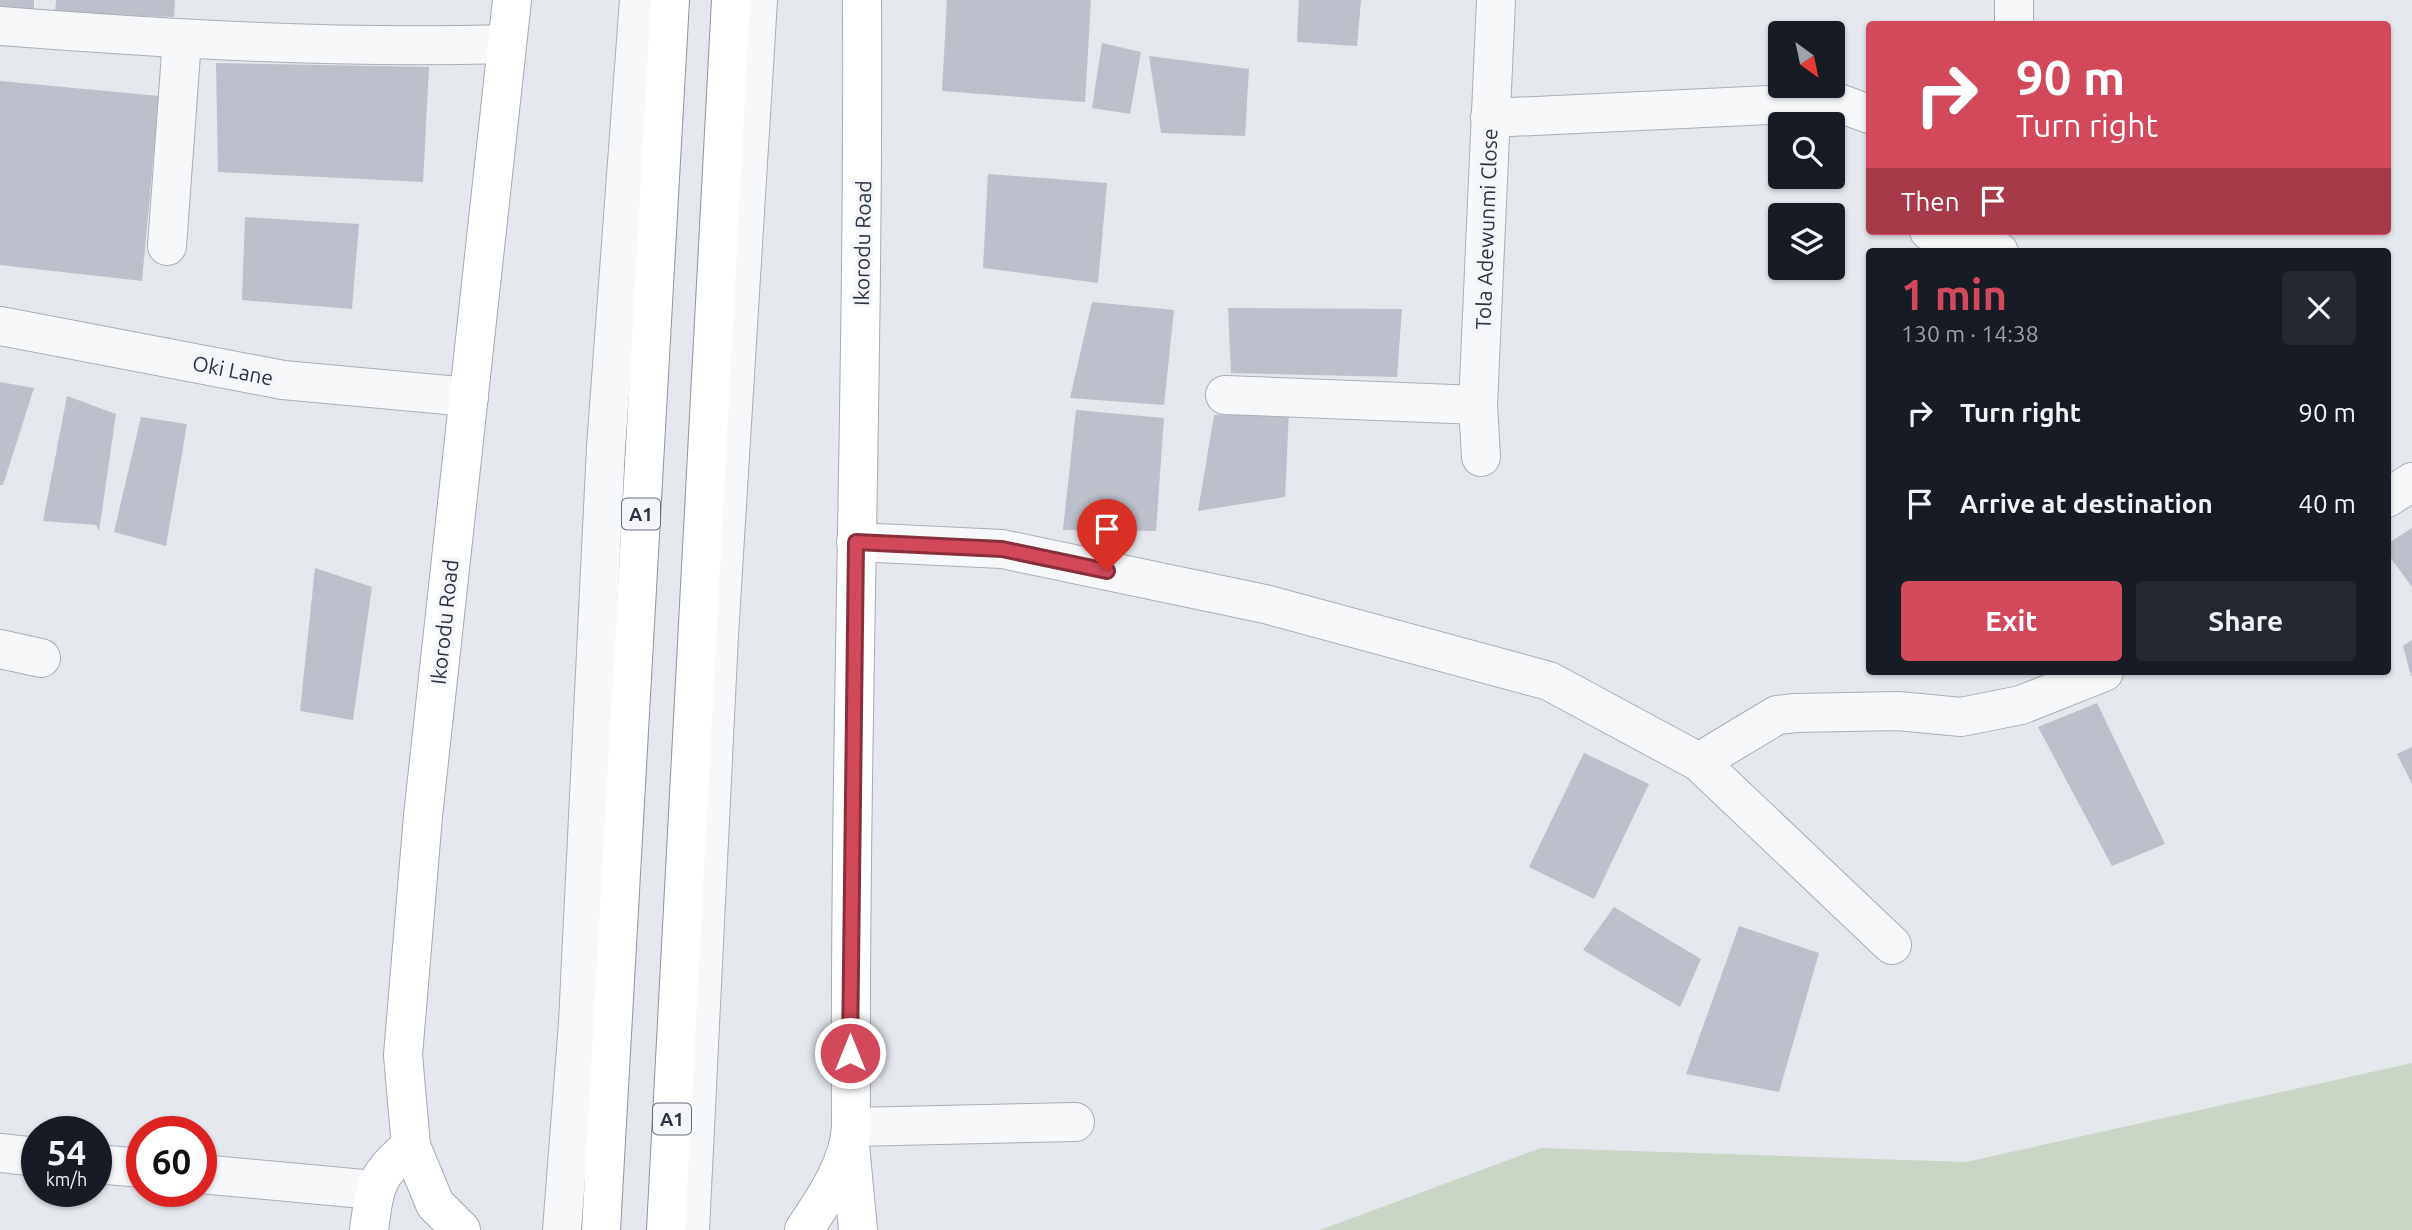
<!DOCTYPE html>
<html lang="en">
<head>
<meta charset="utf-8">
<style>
  :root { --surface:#171b24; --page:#242831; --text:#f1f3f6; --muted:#9ea1a6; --accent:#d1495b }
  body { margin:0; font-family:Ubuntu,sans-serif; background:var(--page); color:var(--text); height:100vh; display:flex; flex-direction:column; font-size:26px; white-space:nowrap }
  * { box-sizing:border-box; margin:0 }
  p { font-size:23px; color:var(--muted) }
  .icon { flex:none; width:38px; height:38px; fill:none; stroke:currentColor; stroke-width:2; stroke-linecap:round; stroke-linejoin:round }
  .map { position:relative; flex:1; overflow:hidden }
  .details { position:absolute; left:1866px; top:248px; width:525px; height:427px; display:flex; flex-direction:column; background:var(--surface); border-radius:7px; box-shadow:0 2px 5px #0004 }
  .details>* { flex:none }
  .banner { position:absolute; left:1866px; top:21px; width:525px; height:214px; border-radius:7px; box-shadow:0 2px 5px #0004; background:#d1495b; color:#fff; overflow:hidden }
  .needle { width:46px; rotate:147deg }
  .controls { position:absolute; left:1768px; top:21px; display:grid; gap:14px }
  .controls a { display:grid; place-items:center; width:77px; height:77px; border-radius:7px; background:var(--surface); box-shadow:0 2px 5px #0004; font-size:35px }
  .speed { position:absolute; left:21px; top:1116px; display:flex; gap:14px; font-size:35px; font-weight:700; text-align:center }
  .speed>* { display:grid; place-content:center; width:91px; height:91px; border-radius:50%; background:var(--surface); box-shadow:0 2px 5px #0004; line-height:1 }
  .speed small { font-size:18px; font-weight:400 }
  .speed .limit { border:10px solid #d22; background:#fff; color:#111 }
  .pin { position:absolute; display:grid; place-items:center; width:60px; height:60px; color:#fff; margin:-72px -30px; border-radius:50% 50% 50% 0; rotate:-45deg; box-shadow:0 0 7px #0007 }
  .pin .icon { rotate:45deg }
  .me { position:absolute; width:77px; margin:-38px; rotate:0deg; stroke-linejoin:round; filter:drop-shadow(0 0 5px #0008) }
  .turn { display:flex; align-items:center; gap:24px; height:147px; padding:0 35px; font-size:32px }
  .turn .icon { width:91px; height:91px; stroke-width:2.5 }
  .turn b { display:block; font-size:49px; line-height:60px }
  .then { display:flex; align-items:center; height:66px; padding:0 35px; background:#0003; gap:14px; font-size:26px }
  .round { display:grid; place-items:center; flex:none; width:74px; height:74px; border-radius:7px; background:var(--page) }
  .head { display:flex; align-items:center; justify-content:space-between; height:119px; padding:0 35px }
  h1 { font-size:42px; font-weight:700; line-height:52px; color:var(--accent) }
  .primary-button { display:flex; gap:14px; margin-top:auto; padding:14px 35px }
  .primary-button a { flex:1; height:80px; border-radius:7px; background:var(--accent); color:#fff; font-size:28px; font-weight:700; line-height:80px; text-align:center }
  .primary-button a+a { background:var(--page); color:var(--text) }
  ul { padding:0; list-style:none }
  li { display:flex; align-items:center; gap:21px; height:91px; padding:0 35px }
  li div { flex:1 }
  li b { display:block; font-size:26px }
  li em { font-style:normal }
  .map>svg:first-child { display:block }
  .green { fill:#c9d6c5 }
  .building { fill:#bbc0ca }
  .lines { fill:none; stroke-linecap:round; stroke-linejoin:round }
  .minor-casing { stroke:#a9aeb7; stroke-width:40 }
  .major-casing { stroke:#a3abb8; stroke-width:40 }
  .highway-casing { stroke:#8b94a3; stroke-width:40 }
  .minor { stroke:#f7f8fa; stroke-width:38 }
  .major { stroke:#fff; stroke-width:38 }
  .highway { stroke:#fff; stroke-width:38 }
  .route-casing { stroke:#882f3b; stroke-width:18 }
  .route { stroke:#d1495b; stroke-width:12 }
  .labels { text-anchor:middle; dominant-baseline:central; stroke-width:7; stroke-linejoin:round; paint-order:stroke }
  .shield { fill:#f4f6f9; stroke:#676e7b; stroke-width:2 }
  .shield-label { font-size:19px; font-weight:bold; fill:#2b3445 }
  .street-label { font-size:21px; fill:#2b3445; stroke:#f4f6f9 }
</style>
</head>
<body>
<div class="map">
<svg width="2412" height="1230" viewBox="0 0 2412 1230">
  <rect width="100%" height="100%" fill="#e4e7ec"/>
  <polygon class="green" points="2412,1063 2412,1230 1320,1230 1541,1148 1966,1162"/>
  <g class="building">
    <rect x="0" y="0" width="34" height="11"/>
    <polygon points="56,0 175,0 174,17 55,14"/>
    <polygon points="947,0 1091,0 1085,102 942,91"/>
    <polygon points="1299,0 1361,0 1357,46 1297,42"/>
    <polygon points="1102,43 1141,52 1130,114 1092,108"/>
    <polygon points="1149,56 1249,69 1245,136 1161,133"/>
    <polygon points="216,63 429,67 423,182 218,172"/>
    <polygon points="0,81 159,96 142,281 0,265"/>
    <polygon points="988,174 1107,183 1098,283 983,268"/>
    <polygon points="245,217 359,224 352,309 242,300"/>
    <polygon points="1092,302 1174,310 1164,405 1070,398"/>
    <polygon points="1228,308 1402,309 1397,377 1231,373"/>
    <polygon points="0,382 34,388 3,485 0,485"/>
    <polygon points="67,396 116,414 99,531 96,525 43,521"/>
    <polygon points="1076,410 1164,418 1156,531 1063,530"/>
    <polygon points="1289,410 1285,497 1198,511 1214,415"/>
    <polygon points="141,417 187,424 166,546 114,532"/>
    <polygon points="2412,528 2412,587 2387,553 2387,544"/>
    <polygon points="315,568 372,587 353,720 300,711"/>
    <polygon points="2412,640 2412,676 2411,676 2403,646"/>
    <polygon points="2097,703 2165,844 2112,866 2038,727"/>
    <polygon points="2412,747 2412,784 2397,754"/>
    <polygon points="1584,753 1649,784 1594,899 1529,867"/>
    <polygon points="1614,907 1701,959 1680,1007 1583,950"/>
    <polygon points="1739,926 1819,953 1779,1092 1686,1074"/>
  </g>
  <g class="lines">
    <g class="minor-casing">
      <g id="minor">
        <polyline points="2014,0 2014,24"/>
        <path d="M0,26C168,39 337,49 507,44"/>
        <polyline points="1490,118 1836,102 1869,114"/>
        <polyline points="1929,231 1999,252"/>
        <polyline points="167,246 182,40"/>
        <polyline points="0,326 283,380 469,397"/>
        <polyline points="1225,395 1478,405"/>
        <polyline points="1481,457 1478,405 1496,0"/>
        <polyline points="2387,498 2412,482"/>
        <polyline points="856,542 1002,549 1265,604 1549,681 1699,762 1892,945"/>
        <polyline points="0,649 41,658"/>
        <polyline points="1699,762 1777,715 1796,713 1898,711 1961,717 2021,705 2104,672"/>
        <polyline points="851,1127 1075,1122"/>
        <polyline points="0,1153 37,1157"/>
        <polyline points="96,1164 142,1168"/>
        <polyline points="201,1174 374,1190"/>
        <polyline points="562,1230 578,1023 606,447 639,0"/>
        <polyline points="690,1230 719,635 758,0"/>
      </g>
    </g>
    <g class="major-casing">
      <g id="major">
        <polyline points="850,1145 858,1230"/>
        <path d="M369,1230C375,1186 375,1175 411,1146"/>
        <polyline points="461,1230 435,1204 411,1146 403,1055 423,816 512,0"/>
        <path d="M804,1230C824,1200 849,1164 851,1127C849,751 864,376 862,0"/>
      </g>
    </g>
    <g class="highway-casing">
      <g id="highway">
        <polyline points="601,1230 670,0"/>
        <polyline points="666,1230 731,0"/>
      </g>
    </g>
    <use href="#minor" class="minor"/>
    <use href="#major" class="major"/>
    <use href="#highway" class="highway"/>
  </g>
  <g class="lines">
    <g class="route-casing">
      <polyline id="route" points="850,1053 856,542 1002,549 1107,571"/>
    </g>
    <use href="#route" class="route"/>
  </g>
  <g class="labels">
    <g class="shield">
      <rect x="622" y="498.5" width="38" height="31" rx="5"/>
      <rect x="653" y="1103.5" width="38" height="31" rx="5"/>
    </g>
    <g class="shield-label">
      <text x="641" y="514">A1</text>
      <text x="672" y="1119">A1</text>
    </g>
    <g class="street-label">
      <text transform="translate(1486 229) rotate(-88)">Tola Adewunmi Close</text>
      <text transform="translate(862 243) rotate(-89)">Ikorodu Road</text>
      <text transform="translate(233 370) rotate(11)">Oki Lane</text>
      <text transform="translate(444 622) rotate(-84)">Ikorodu Road</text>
    </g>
  </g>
</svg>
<div class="controls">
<a><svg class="needle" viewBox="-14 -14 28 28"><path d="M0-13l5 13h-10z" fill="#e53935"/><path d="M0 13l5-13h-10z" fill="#9ea1a6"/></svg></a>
<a><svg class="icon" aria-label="search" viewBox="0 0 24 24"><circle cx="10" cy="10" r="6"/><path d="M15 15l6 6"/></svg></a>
<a><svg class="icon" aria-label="layers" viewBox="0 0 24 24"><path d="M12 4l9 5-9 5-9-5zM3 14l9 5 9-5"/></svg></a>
</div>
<div class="speed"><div>54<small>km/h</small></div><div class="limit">60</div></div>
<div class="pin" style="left:1107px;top:571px;background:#d93025"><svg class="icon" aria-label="arrive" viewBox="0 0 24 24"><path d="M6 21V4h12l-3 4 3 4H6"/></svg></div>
<svg class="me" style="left:850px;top:1053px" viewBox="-20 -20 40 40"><circle r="17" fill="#d1495b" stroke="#fff" stroke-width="3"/><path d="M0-11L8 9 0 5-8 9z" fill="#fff"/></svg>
<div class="banner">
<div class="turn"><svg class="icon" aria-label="right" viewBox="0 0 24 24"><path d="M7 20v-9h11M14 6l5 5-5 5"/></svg><div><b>90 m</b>Turn right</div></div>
<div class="then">Then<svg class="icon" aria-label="arrive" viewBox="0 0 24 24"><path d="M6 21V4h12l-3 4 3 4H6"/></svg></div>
</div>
<section class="details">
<div class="head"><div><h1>1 min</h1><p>130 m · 14:38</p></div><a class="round"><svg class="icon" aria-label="close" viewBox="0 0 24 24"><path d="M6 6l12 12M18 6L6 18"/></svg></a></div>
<ul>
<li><svg class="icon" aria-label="right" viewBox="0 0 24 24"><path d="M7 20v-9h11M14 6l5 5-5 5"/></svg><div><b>Turn right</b></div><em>90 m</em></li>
<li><svg class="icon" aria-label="arrive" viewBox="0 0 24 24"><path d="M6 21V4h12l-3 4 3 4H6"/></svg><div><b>Arrive at destination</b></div><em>40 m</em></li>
</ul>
<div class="primary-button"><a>Exit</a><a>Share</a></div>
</section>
</div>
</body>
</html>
